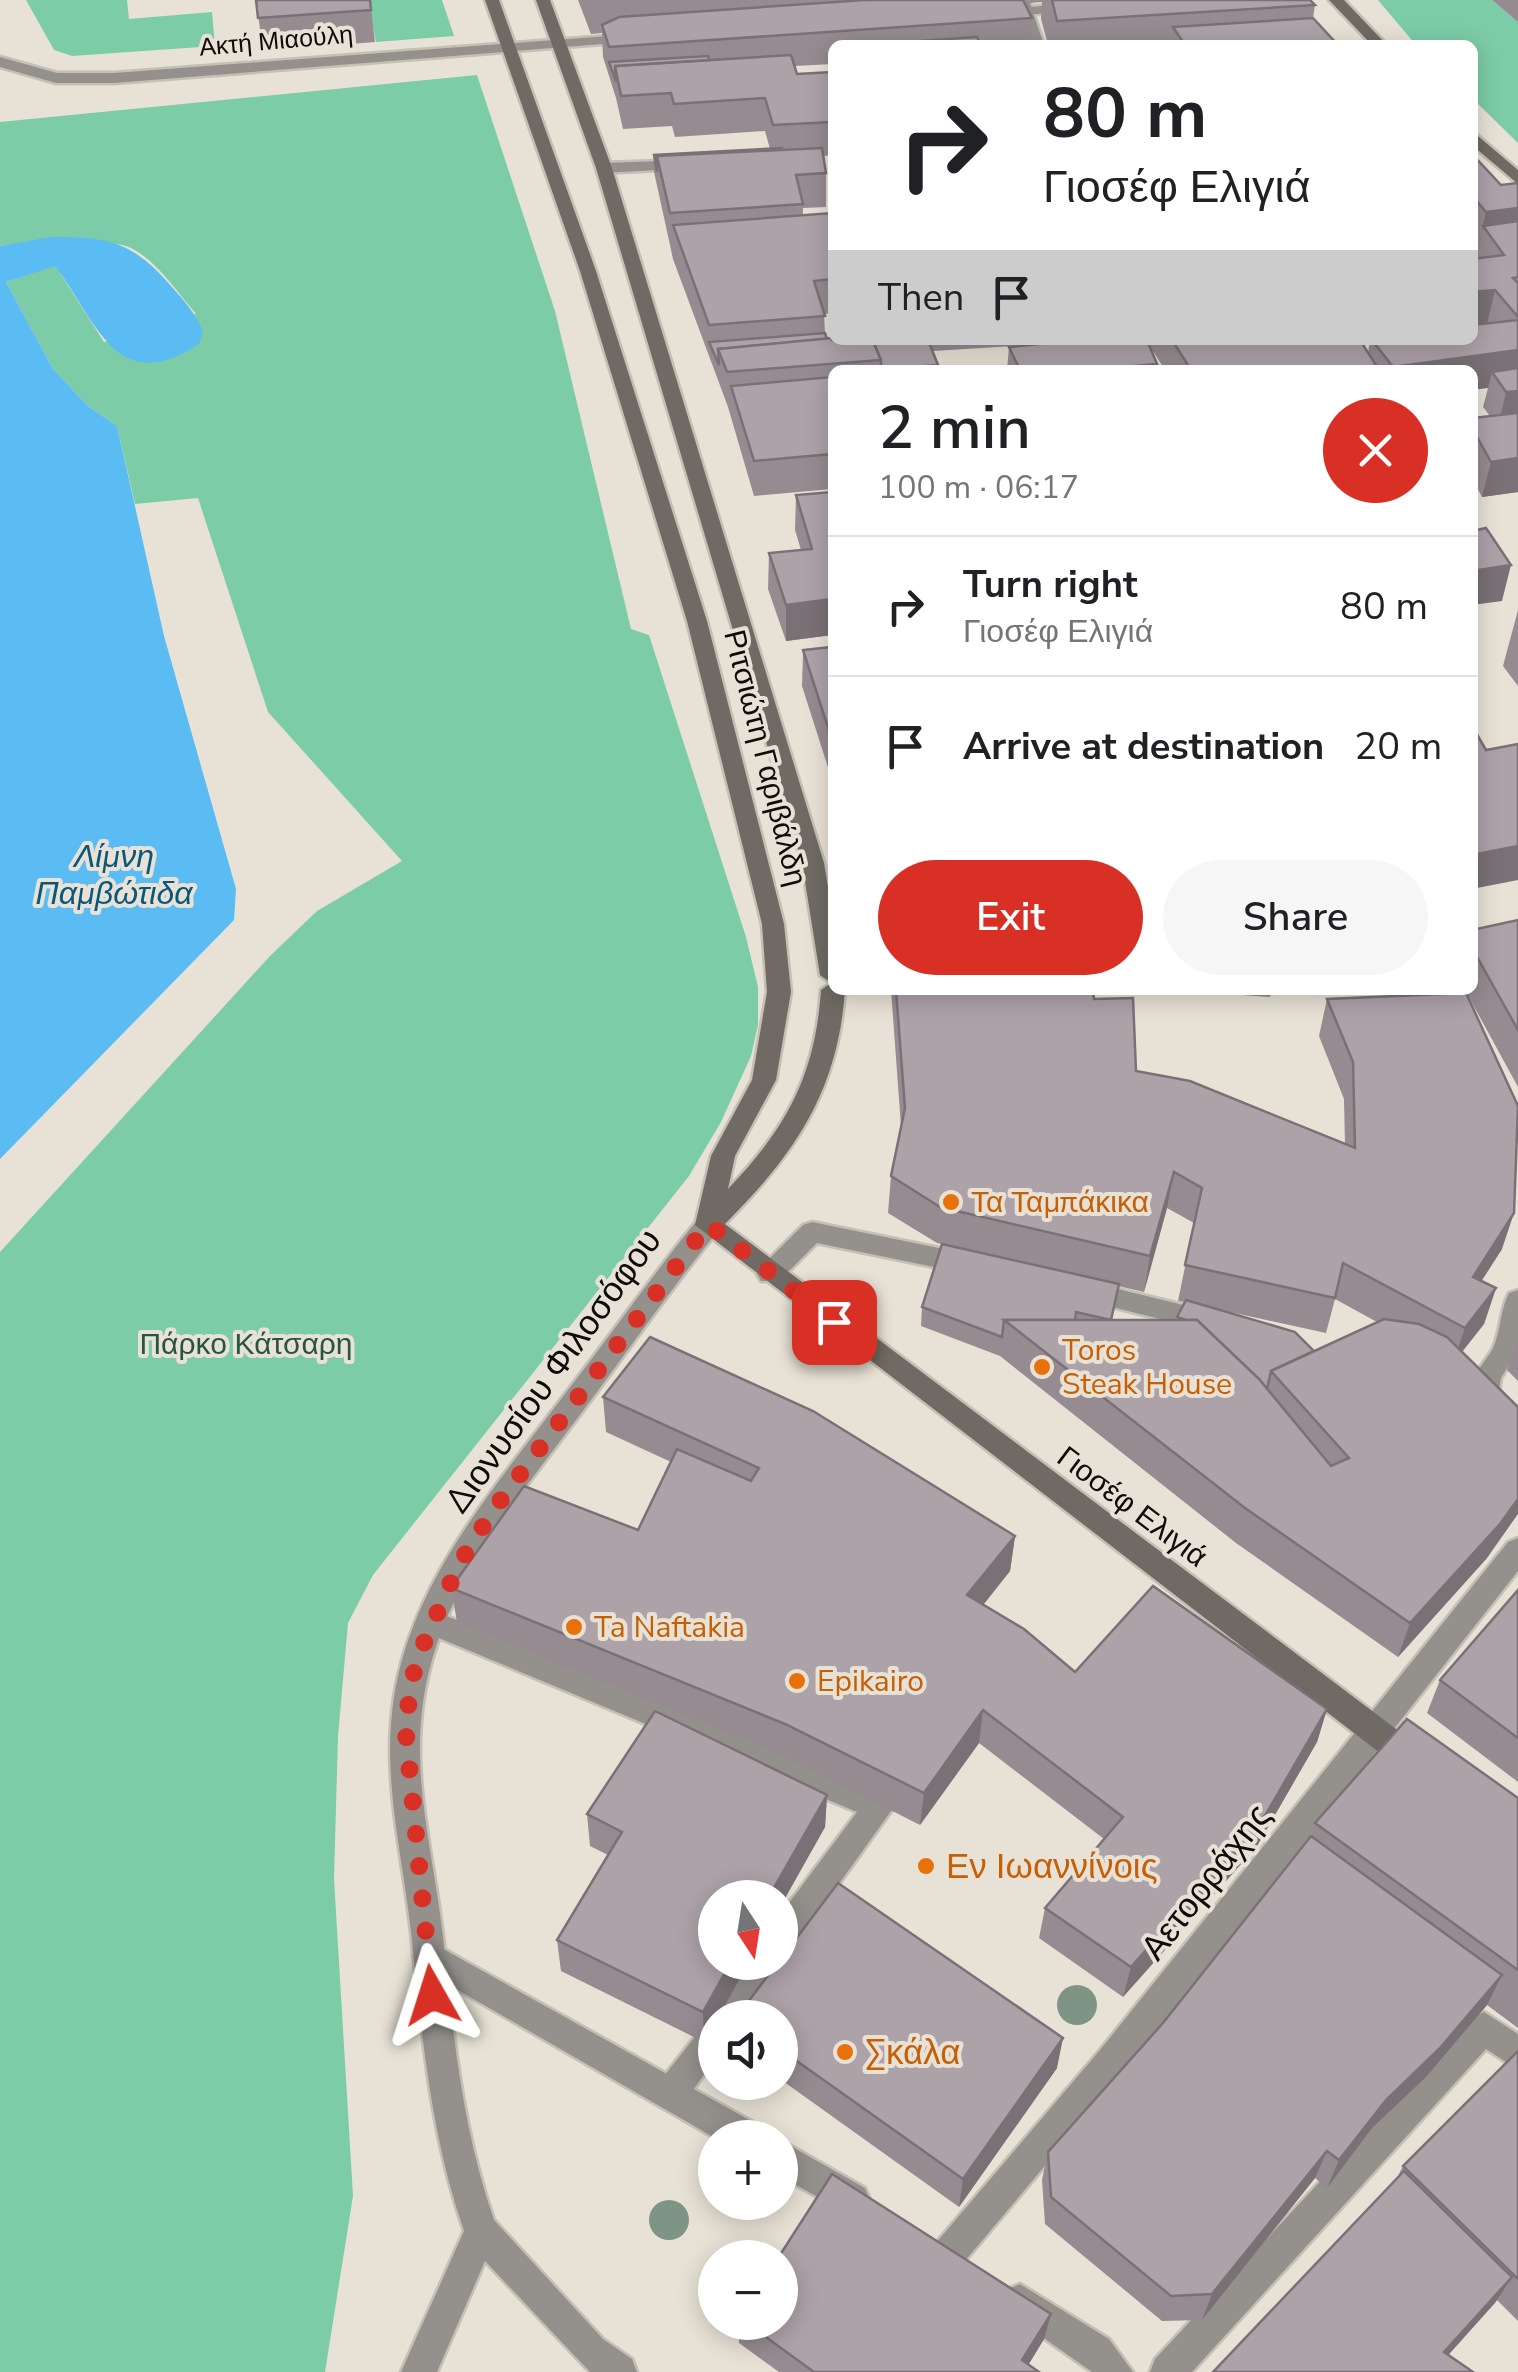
<!DOCTYPE html>
<html lang="en">
<head>
<meta charset="utf-8">
<style>
  :root { --surface:#fff; --page:#f6f6f6; --text:#202124; --muted:#757577; --line:#e0e0e0; --accent:#d93025 }
  body { margin:0; font-family:"Nunito Sans",sans-serif; background:var(--page); color:var(--text); height:100vh; display:flex; flex-direction:column; font-size:38px; white-space:nowrap }
  * { box-sizing:border-box; margin:0 }
  p { font-size:32px; color:var(--muted) }
  .icon { flex:none; width:55px; height:55px; fill:none; stroke:currentColor; stroke-width:2; stroke-linecap:round; stroke-linejoin:round }
  .map { position:relative; flex:1; overflow:hidden }
  .details { position:absolute; left:828px; top:365px; width:650px; height:630px; display:flex; flex-direction:column; background:var(--surface); border-radius:15px; box-shadow:0 5px 25px #0003 }
  .details>* { flex:none }
  .banner { position:absolute; left:828px; top:40px; width:650px; height:305px; border-radius:15px; box-shadow:0 5px 25px #0003; background:#fff; color:var(--text); overflow:hidden }
  .needle { width:65px; rotate:168deg }
  .fabs { position:absolute; left:698px; top:1880px; display:grid; gap:20px }
  .fabs a { display:grid; place-items:center; width:100px; height:100px; border-radius:50%; background:var(--surface); box-shadow:0 5px 25px #0003; font-size:50px }
  .pin { position:absolute; display:grid; place-items:center; width:85px; height:85px; color:#fff; margin:-42px; border-radius:20px; box-shadow:0 5px 15px #0006 }
  .me { position:absolute; width:110px; margin:-55px; rotate:354deg; stroke-linejoin:round; filter:drop-shadow(0 0 8px #0008) }
  .turn { display:flex; align-items:center; gap:35px; height:210px; padding:0 50px; font-size:45px }
  .turn .icon { width:130px; height:130px; stroke-width:2.5 }
  .turn b { display:block; font-size:70px; line-height:85px }
  .then { display:flex; align-items:center; height:95px; padding:0 50px; background:#0003; gap:20px; font-size:38px }
  .round { display:grid; place-items:center; flex:none; width:105px; height:105px; border-radius:52px; background:var(--page) }
  .head { display:flex; align-items:center; justify-content:space-between; height:170px; padding:0 50px }
  h1 { font-size:60px; font-weight:600; line-height:75px }
  .primary-button { display:flex; gap:20px; margin-top:auto; padding:20px 50px }
  .primary-button a { flex:1; height:115px; border-radius:60px; background:var(--accent); color:#fff; font-size:40px; font-weight:600; line-height:115px; text-align:center }
  .primary-button a+a { background:var(--page); color:var(--text) }
  ul { padding:0; list-style:none }
  li { display:flex; align-items:center; gap:30px; height:140px; padding:0 50px; border-top:2px solid var(--line) }
  li div { flex:1 }
  li b { display:block; font-size:38px }
  li em { font-style:normal }
  .map>svg:first-child { display:block }
  .green { fill:#7ccca7 }
  .water { fill:#5bbcf4 }
  .lines { fill:none; stroke-linecap:round; stroke-linejoin:round }
  .service-casing { stroke:#c5c0b5; stroke-width:5 }
  .pedestrian-casing { stroke:#c5c0b5; stroke-width:5 }
  .minor-casing { stroke:#c5c0b5; stroke-width:5 }
  .tertiary-casing { stroke:#c5c0b5; stroke-width:5 }
  .secondary-casing { stroke:#c5c0b5; stroke-width:5 }
  .service { fill:#94918d; fill-rule:evenodd }
  .pedestrian { fill:#94918d; fill-rule:evenodd }
  .minor { fill:#94918d; fill-rule:evenodd }
  .tertiary { fill:#94918d; fill-rule:evenodd }
  .secondary { fill:#6f6b64; fill-rule:evenodd }
  .tree { fill:#7e9484 }
  .wall { fill:#968b91; fill-rule:evenodd }
  .shaded-wall { fill:#7a7176 }
  .building { fill:#aea2a9; stroke:#7a7176; stroke-width:2.5 }
  .route { stroke:#d93025; stroke-width:18; stroke-dasharray:0 32.4 }
  .food-dot { fill:#e8710a; stroke:#e8e2d6; stroke-width:4 }
  .labels { text-anchor:middle; dominant-baseline:central; stroke-width:8; stroke-linejoin:round; paint-order:stroke }
  .far-street-label { font-size:25px; fill:#0e0b08; stroke:#e8e2d6 }
  .street-label { font-size:30px; fill:#0e0b08; stroke:#e8e2d6 }
  .food-label { font-size:30px; fill:#c56008; stroke:#e8e2d6; text-anchor:start }
  .park-label { font-size:30px; fill:#275541; stroke:#e8e2d6 }
  .water-label { font-size:32px; font-style:italic; fill:#09577d; stroke:#e8e2d6 }
  .near-street-label { font-size:35px; fill:#0e0b08; stroke:#e8e2d6 }
  .near-food-label { font-size:35px; fill:#c56008; stroke:#e8e2d6; text-anchor:start }
</style>
</head>
<body>
<div class="map">
<svg width="1518" height="2372" viewBox="0 0 1518 2372">
  <rect width="100%" height="100%" fill="#e8e2d6"/>
  <g class="green">
    <polygon points="26,0 127,0 129,19 212,12 215,46 72,56 54,50"/>
    <polygon points="302,0 442,0 454,36 376,42 371,15"/>
    <polygon points="1378,0 1492,0 1518,22 1518,143 1473,99 1472,45 1416,45"/>
    <path d="M477,75L555,311L631,629L649,635L746,937L758,987V1025L751,1056L721,1122L689,1176L373,1575L348,1623L338,1736L334,1879L353,2196L325,2372H0V1252L270,956L317,911L402,861L268,712L198,498L135,504L117,426L88,406L53,369L6,282L55,265L104,342L196,314C177,292 157,261 131,248C110,238 25,241 0,246V122Z"/>
  </g>
  <path class="water" d="M51,237C108,236 133,242 171,286C184,300 195,313 203,331L199,344C116,399 97,321 55,266L6,282L53,369L88,406L117,426L164,636L236,889L234,920L0,1159V246Z"/>
  <g class="lines">
    <g class="service-casing">
      <g id="service">
        <polygon points="812,1222 968,1254 977,1257 981,1264 977,1271 968,1274 817,1243 779,1281 761,1281 757,1274 761,1267 803,1225"/>
        <polygon points="1085,1281 1212,1312 1221,1315 1225,1322 1221,1329 1212,1332 1076,1298 1072,1291 1076,1284"/>
      </g>
    </g>
    <g class="pedestrian-casing">
      <g id="pedestrian">
        <path d="M1518,1290V1350L1501,1378L1499,1391L1518,1416V1444C1496,1437 1479,1412 1472,1391C1472,1373 1485,1363 1493,1348C1501,1330 1500,1310 1509,1293Z"/>
        <polygon points="1518,1538 1518,1571 1124,2072 959,2268 947,2273 935,2268 930,2256 935,2244 1100,2050 1508,1542"/>
        <polygon points="432,1610 890,1797 894,1807 791,1951 780,1955 780,1915 857,1812 422,1631 418,1622 422,1613"/>
        <polygon points="745,1962 780,1962 744,2018 715,2018 715,2059 684,2103 672,2108 660,2103 655,2092 660,2081 709,2019"/>
      </g>
    </g>
    <g class="minor-casing">
      <g id="minor">
        <polygon points="1015,0 1029,0 1044,45 1030,45"/>
        <polygon points="688,160 696,165 694,168 604,173 596,168 604,163"/>
        <polygon points="429,1941 760,2126 765,2138 715,2138 418,1967 413,1956 418,1945"/>
        <polygon points="1484,2012 1518,2034 1518,2070 1486,2049 1192,2372 1150,2372 1155,2359 1473,2017"/>
        <polygon points="780,2140 865,2188 870,2200 865,2212 853,2217 780,2176"/>
        <polygon points="1020,2284 1109,2339 1133,2372 1092,2372 1008,2313 1003,2301 1008,2289"/>
      </g>
    </g>
    <g class="tertiary-casing">
      <g id="tertiary">
        <polygon points="1074,4 1079,5 1079,11 994,17 987,13 994,9"/>
        <polygon points="635,34 640,35 640,41 114,83 56,83 0,67 0,57 57,73 114,73"/>
        <path d="M708,1215L717,1218L721,1225L717,1232C671,1289 629,1349 585,1408C517,1500 435,1592 422,1711C413,1786 435,1863 443,1937C453,2033 462,2128 494,2220L603,2339L632,2359L637,2372H590L485,2261L437,2372H401L464,2231C430,2133 422,2034 411,1932C403,1860 384,1786 392,1713C404,1592 488,1496 558,1403C600,1349 640,1293 682,1239L699,1218Z"/>
      </g>
    </g>
    <g class="secondary-casing">
      <g id="secondary">
        <path d="M485,0H499L596,271L707,621L784,924L791,992L776,1080L735,1156L728,1189C787,1127 815,1076 821,990L831,983L820,975L802,863L596,168L536,0H550L612,168L824,863L832,911V990H845C838,1091 795,1154 725,1224L1424,1750L1428,1760L1424,1770L1413,1773L1402,1770L695,1225L711,1156L752,1080L767,992L762,924L687,621L580,271Z"/>
        <polygon points="1329,0 1344,0 1387,45 1372,45"/>
        <polygon points="1472,131 1518,170 1518,184 1472,145"/>
      </g>
    </g>
    <use href="#service" class="service"/>
    <use href="#pedestrian" class="pedestrian"/>
    <use href="#minor" class="minor"/>
    <use href="#tertiary" class="tertiary"/>
    <use href="#secondary" class="secondary"/>
  </g>
  <g class="tree">
    <circle cx="1077" cy="2005" r="20"/>
    <circle cx="669" cy="2220" r="20"/>
  </g>
  <g class="wall">
    <polygon points="256,0 370,0 375,42 263,51"/>
    <polygon points="578,0 1023,0 1032,18 1030,45 832,45 832,64 795,66 797,74 832,72 832,155 824,156 826,173 826,207 803,208 803,216 832,213 832,313 824,314 825,333 827,339 874,343 910,340 1147,340 1157,364 1156,370 1007,370 1009,347 1032,345 933,351 938,365 937,370 832,370 832,489 754,496 728,407 673,259 658,190 654,172 654,155 770,149 765,131 675,137 672,126 623,129 616,98 603,57 602,33 591,34"/>
    <polygon points="1029,0 1310,0 1315,5 1313,18 1338,45 1048,45 1041,19 1042,2 1030,3"/>
    <polygon points="1492,0 1518,0 1518,22"/>
    <polygon points="1472,154 1501,185 1518,183 1518,492 1482,497 1472,478 1472,418 1490,416 1483,407 1488,388 1472,370 1165,370 1149,345 1150,340 1360,340 1368,353 1370,340 1472,340 1475,259 1472,256"/>
    <polygon points="832,492 832,635 786,641 768,589 769,553 801,550 795,530 796,495"/>
    <polygon points="1518,610 1518,686 1503,666"/>
    <polygon points="832,647 832,780 802,686 803,650"/>
    <polygon points="1518,920 1518,1087 1465,990 1472,990 1472,930"/>
    <path d="M891,990H1093L1094,999L1136,1071L1345,1144L1344,1099L1319,1036L1327,999L1502,1249L1481,1281L1496,1288L1484,1324L1462,1352L1487,1558L1398,1657L1236,1543L1000,1356L921,1326L922,1307L947,1245L937,1243L888,1213L891,1176L901,1126ZM1167,1208L1194,1223L1178,1301L1185,1302L1176,1320H1112L1118,1286L1144,1292ZM1335,1299L1377,1322L1314,1351L1221,1310L1326,1333Z"/>
    <polygon points="1171,990 1272,990 1270,997"/>
    <polygon points="1518,1340 1518,1381 1507,1370"/>
    <polygon points="603,1397 1015,1536 1010,1571 983,1605 1075,1672 1327,1709 1317,1742 1257,1846 1123,1997 1039,1938 1045,1908 1104,1839 979,1743 920,1825 784,1756 457,1622 451,1588 638,1530 671,1462 606,1432"/>
    <polygon points="1518,1590 1518,1782 1427,1713 1440,1680"/>
    <polygon points="827,1795 825,1827 780,1907 780,1898 715,1962 749,1962 718,2018 715,2018 715,2023 704,2042 561,1971 557,1940 608,1855 590,1846 587,1814"/>
    <polygon points="1518,1798 1518,2028 1487,2005 1426,2077 1372,2128 1327,2188 1315,2178 1202,2320 1162,2321 1045,2224 1042,2180 1048,2152 1163,2023 1311,1836 1315,1823"/>
    <polygon points="780,2018 1057,2068 959,2207 780,2079"/>
    <polygon points="1518,2051 1518,2321 1497,2300 1448,2355 1213,2372 1397,2178 1403,2166"/>
    <polygon points="1051,2314 1044,2339 1028,2365 1039,2372 779,2372 739,2343 739,2322"/>
  </g>
  <g class="shaded-wall">
    <polygon points="1518,208 1518,254 1483,226 1475,260 1486,212"/>
    <polygon points="1495,290 1487,324 1472,326 1472,292"/>
    <polygon points="1518,350 1518,383 1492,372 1488,388 1472,390 1472,370 1392,370 1393,367"/>
    <polygon points="1518,391 1518,425 1498,427 1506,392"/>
    <polygon points="1518,458 1518,492 1482,497 1491,462"/>
    <polygon points="1511,565 1502,601 1472,605 1472,571"/>
    <polygon points="832,599 832,635 786,641 786,605"/>
    <polygon points="1518,846 1518,880 1472,889 1472,855"/>
    <polygon points="1174,1172 1167,1208 1144,1292 1150,1256"/>
    <polygon points="1514,1213 1502,1249 1461,1313 1473,1277"/>
    <polygon points="1496,1288 1484,1324 1453,1363 1465,1328"/>
    <polygon points="1518,1499 1518,1514 1487,1558 1398,1657 1410,1623"/>
    <polygon points="1015,1536 1010,1571 964,1629 967,1595"/>
    <polygon points="1327,1709 1317,1742 1257,1846 1123,1997 1131,1967"/>
    <polygon points="983,1710 979,1743 920,1825 924,1793"/>
    <polygon points="827,1795 825,1827 780,1907 780,1898 768,1898"/>
    <polygon points="731,1962 749,1962 718,2018 715,2018 715,2023 704,2042 703,2012"/>
    <polygon points="1502,1975 1487,2005 1426,2077 1372,2128 1327,2188 1339,2160 1386,2100"/>
    <polygon points="1063,2038 1057,2068 959,2207 963,2179"/>
    <polygon points="1327,2151 1315,2178 1202,2320 1212,2294"/>
    <polygon points="1512,2277 1495,2303 1433,2372 1444,2352"/>
    <polygon points="1051,2314 1044,2339 1024,2372 1022,2360"/>
  </g>
  <g class="building">
    <polygon points="256,0 370,0 371,10 258,18"/>
    <polygon points="865,0 1023,0 1032,18 609,47 602,25 619,17"/>
    <polygon points="1052,0 1310,0 1315,5 1057,21"/>
    <polygon points="1313,18 1338,45 1185,45 1173,27"/>
    <polygon points="977,37 981,45 920,45 918,41"/>
    <polygon points="791,55 797,74 832,72 832,122 773,125 765,98 674,104 671,93 621,96 615,66"/>
    <polygon points="708,56 709,60 615,66 616,81 609,62"/>
    <polygon points="782,148 782,150 657,156 657,172 654,155"/>
    <polygon points="822,148 826,173 796,175 803,204 670,213 657,156"/>
    <polygon points="1472,154 1501,185 1518,183 1518,208 1486,212 1475,199 1472,200"/>
    <polygon points="832,213 832,279 814,281 825,316 709,325 673,225"/>
    <polygon points="1518,221 1518,277 1513,278 1518,283 1518,317 1495,290 1472,292 1472,259 1504,255 1483,226"/>
    <polygon points="1518,320 1518,350 1393,367 1372,340 1472,340 1472,325"/>
    <polygon points="825,333 827,339 718,349 719,365 709,342"/>
    <polygon points="832,338 832,340 873,340 881,360 727,372 718,349"/>
    <polygon points="915,340 928,340 938,365 881,370 881,360 874,343"/>
    <polygon points="1083,340 1147,340 1157,364 1092,370 1020,370 1009,347"/>
    <polygon points="1172,340 1360,340 1379,370 1191,370"/>
    <polygon points="1518,368 1518,391 1506,392 1492,372"/>
    <polygon points="832,377 832,454 754,461 731,386"/>
    <polygon points="1518,413 1518,458 1491,462 1472,428 1472,418"/>
    <polygon points="832,492 832,599 786,605 769,553 812,549 796,495"/>
    <polygon points="1486,528 1511,565 1472,571 1472,531"/>
    <polygon points="832,647 832,740 803,650"/>
    <polygon points="1472,726 1486,750 1518,744 1518,846 1472,855"/>
    <polygon points="1518,920 1518,1030 1472,948 1472,930"/>
    <polygon points="896,990 1093,990 1094,999 1133,998 1136,1071 1190,1081 1355,1148 1353,1062 1327,999 1466,993 1518,1106 1514,1213 1473,1277 1496,1288 1465,1328 1343,1263 1335,1298 1185,1265 1202,1188 1174,1172 1150,1256 940,1207 891,1176 905,1108"/>
    <polygon points="942,1244 1119,1284 1111,1320 1076,1312 1075,1320 1004,1320 1002,1337 922,1307"/>
    <polygon points="1186,1300 1295,1332 1314,1351 1271,1371 1267,1389 1259,1379 1197,1320 1186,1320 1177,1317"/>
    <polygon points="1384,1319 1419,1324 1447,1337 1518,1407 1518,1499 1500,1524 1410,1623 1245,1508 1004,1320 1197,1320 1259,1379 1331,1466 1349,1458 1271,1371"/>
    <polygon points="650,1337 813,1411 1015,1536 967,1595 1024,1629 1075,1672 1153,1586 1327,1709 1266,1814 1131,1967 1045,1908 1123,1817 983,1710 924,1793 785,1724 451,1588 524,1486 638,1530 677,1449 751,1481 759,1468 603,1397"/>
    <polygon points="1518,1590 1518,1738 1440,1680"/>
    <polygon points="655,1711 827,1795 768,1898 715,1898 715,1962 731,1962 703,2012 557,1940 622,1832 587,1814"/>
    <polygon points="1407,1719 1518,1798 1518,1970 1315,1823"/>
    <polygon points="1311,1836 1502,1975 1440,2048 1386,2100 1339,2160 1327,2151 1212,2294 1171,2296 1051,2197 1048,2152 1163,2023"/>
    <polygon points="838,1883 1063,2038 963,2179 780,2049 780,2018 736,2018 778,1962 780,1962 780,1960"/>
    <polygon points="1518,2051 1518,2279 1403,2166"/>
    <polygon points="1404,2171 1512,2277 1444,2352 1473,2372 1213,2372"/>
    <polygon points="832,2174 1051,2314 1022,2360 1039,2372 814,2372 745,2322 780,2322 780,2258 778,2258"/>
  </g>
  <g class="lines">
    <polyline class="route" points="432,1995 406,1734 410,1686 420,1652 459,1564 494,1509 708,1224 834,1322"/>
  </g>
  <g class="food-dot">
    <circle cx="951" cy="1202" r="10"/>
    <circle cx="1042" cy="1367" r="10"/>
    <circle cx="574" cy="1627" r="10"/>
    <circle cx="797" cy="1681" r="10"/>
    <circle cx="926" cy="1866" r="10"/>
    <circle cx="845" cy="2052" r="10"/>
  </g>
  <g class="labels">
    <g class="far-street-label">
      <text transform="translate(276 41) rotate(-5)">Ακτή Μιαούλη</text>
    </g>
    <g class="street-label">
      <text transform="translate(765 758) rotate(76)">Ριτσιώτη Γαριβάλδη</text>
      <text transform="translate(1132 1507) rotate(37)">Γιοσέφ Ελιγιά</text>
    </g>
    <g class="food-label">
      <text x="971" y="1202">Τα Ταμπάκικα</text>
      <text x="1062" y="1350">Toros<tspan x="1062" dy="34">Steak House</tspan></text>
      <text x="594" y="1627">Ta Naftakia</text>
      <text x="817" y="1681">Epikairo</text>
    </g>
    <g class="park-label">
      <text x="246" y="1344">Πάρκο Κάτσαρη</text>
    </g>
    <g class="water-label">
      <text x="114" y="856">Λίμνη<tspan x="114" dy="37">Παμβώτιδα</tspan></text>
    </g>
    <g class="near-street-label">
      <text transform="translate(553 1371) rotate(-54)">Διονυσίου Φιλοσόφου</text>
      <text transform="translate(1206 1882) rotate(-52)">Αετορράχης</text>
    </g>
    <g class="near-food-label">
      <text x="946" y="1866">Εν Ιωαννίνοις</text>
      <text x="865" y="2052">Σκάλα</text>
    </g>
  </g>
</svg>
<div class="fabs">
<a><svg class="needle" viewBox="-14 -14 28 28"><path d="M0-13l5 13h-10z" fill="#e53935"/><path d="M0 13l5-13h-10z" fill="#757577"/></svg></a>
<a><svg class="icon" aria-label="sound" viewBox="0 0 24 24"><path d="M4 9h4l5-4v14l-5-4H4zM17 9q2 3 0 6"/></svg></a>
<a>+</a>
<a>−</a>
</div>
<div class="pin" style="left:834px;top:1322px;background:#d93025"><svg class="icon" aria-label="arrive" viewBox="0 0 24 24"><path d="M6 21V4h12l-3 4 3 4H6"/></svg></div>
<svg class="me" style="left:432px;top:1995px" viewBox="-20 -20 40 40"><path d="M0-17L14 15 0 8-14 15z" fill="#d93025" stroke="#fff" stroke-width="4"/></svg>
<div class="banner">
<div class="turn"><svg class="icon" aria-label="right" viewBox="0 0 24 24"><path d="M7 20v-9h11M14 6l5 5-5 5"/></svg><div><b>80 m</b>Γιοσέφ Ελιγιά</div></div>
<div class="then">Then<svg class="icon" aria-label="arrive" viewBox="0 0 24 24"><path d="M6 21V4h12l-3 4 3 4H6"/></svg></div>
</div>
<section class="details">
<div class="head"><div><h1>2 min</h1><p>100 m · 06:17</p></div><a class="round" style="background:#d93025;color:#fff"><svg class="icon" aria-label="close" viewBox="0 0 24 24"><path d="M6 6l12 12M18 6L6 18"/></svg></a></div>
<ul>
<li><svg class="icon" aria-label="right" viewBox="0 0 24 24"><path d="M7 20v-9h11M14 6l5 5-5 5"/></svg><div><b>Turn right</b><p>Γιοσέφ Ελιγιά</p></div><em>80 m</em></li>
<li><svg class="icon" aria-label="arrive" viewBox="0 0 24 24"><path d="M6 21V4h12l-3 4 3 4H6"/></svg><div><b>Arrive at destination</b></div><em>20 m</em></li>
</ul>
<div class="primary-button"><a>Exit</a><a>Share</a></div>
</section>
</div>
</body>
</html>
